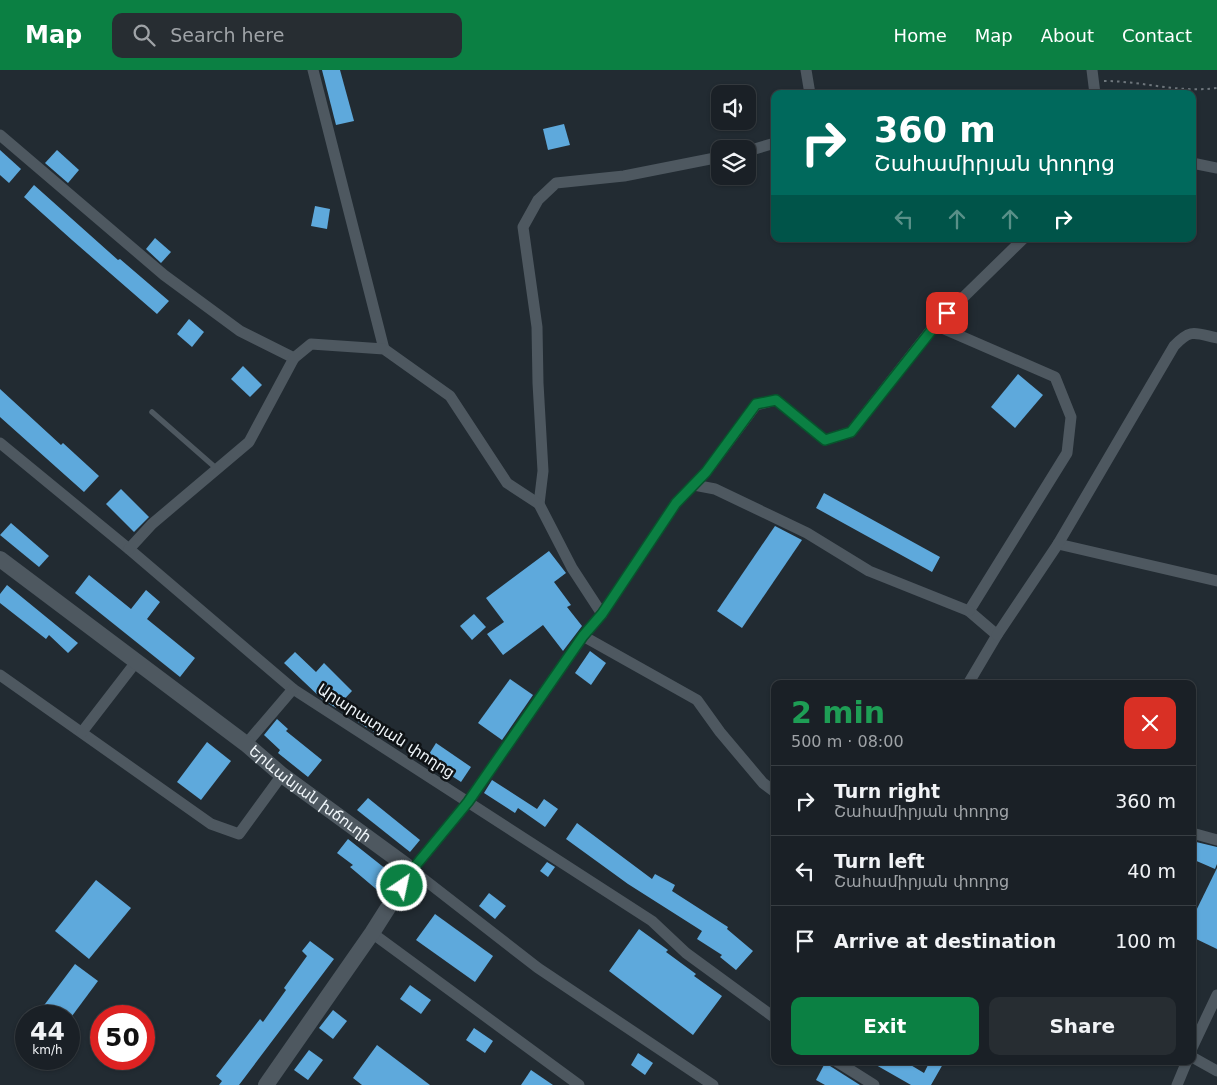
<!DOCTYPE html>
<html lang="en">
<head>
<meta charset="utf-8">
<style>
  :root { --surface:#1a2026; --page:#272d32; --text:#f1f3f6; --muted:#9fa3a7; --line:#383e43; --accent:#0b8043 }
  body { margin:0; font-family:"DejaVu Sans","Noto Sans Armenian",sans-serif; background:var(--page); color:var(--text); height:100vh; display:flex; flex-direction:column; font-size:19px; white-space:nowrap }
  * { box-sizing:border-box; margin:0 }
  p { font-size:16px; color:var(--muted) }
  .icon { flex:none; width:28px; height:28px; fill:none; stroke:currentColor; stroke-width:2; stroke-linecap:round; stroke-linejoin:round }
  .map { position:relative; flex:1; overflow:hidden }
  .panel { position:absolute; left:771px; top:610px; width:425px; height:385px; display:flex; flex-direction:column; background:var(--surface); border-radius:10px; box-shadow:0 1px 4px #0004,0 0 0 1px var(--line) }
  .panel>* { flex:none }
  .guide { position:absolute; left:771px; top:20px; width:425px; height:152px; border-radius:10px; box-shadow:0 1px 4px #0004,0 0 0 1px var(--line); background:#00695c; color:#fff; overflow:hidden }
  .controls { position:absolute; left:711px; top:15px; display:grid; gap:10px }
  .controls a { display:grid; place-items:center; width:45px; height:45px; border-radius:10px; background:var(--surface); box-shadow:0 1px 4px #0004,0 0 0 1px var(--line); font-size:25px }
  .speed { position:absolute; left:15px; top:935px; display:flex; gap:10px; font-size:25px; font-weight:700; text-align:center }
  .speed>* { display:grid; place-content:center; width:65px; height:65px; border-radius:50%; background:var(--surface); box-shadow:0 1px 4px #0004,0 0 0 1px var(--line); line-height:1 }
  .speed small { font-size:12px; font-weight:400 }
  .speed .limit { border:8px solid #d22; background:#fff; color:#111 }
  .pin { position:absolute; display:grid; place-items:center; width:42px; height:42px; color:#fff; margin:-21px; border-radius:10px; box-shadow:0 2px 8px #0006 }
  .me { position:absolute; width:55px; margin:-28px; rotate:34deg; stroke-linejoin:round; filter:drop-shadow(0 0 4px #0008) }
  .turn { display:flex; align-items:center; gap:18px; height:105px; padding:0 20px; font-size:22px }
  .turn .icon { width:65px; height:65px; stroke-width:2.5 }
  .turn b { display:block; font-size:35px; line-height:42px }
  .lanes { display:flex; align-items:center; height:48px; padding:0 20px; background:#0003; justify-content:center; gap:25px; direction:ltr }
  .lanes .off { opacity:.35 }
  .round { display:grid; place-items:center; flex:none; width:52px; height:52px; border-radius:10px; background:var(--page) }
  .head { display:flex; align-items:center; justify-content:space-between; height:85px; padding:0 20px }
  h1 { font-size:30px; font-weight:600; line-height:38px; color:#1e9e55 }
  .action { display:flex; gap:10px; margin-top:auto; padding:10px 20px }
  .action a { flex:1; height:58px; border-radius:10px; background:var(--accent); color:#fff; font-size:20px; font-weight:600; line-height:58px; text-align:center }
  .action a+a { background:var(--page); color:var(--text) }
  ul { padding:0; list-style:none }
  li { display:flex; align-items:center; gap:15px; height:70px; padding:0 20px; border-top:1px solid var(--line) }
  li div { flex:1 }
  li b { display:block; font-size:19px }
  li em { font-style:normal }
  header { display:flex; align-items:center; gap:30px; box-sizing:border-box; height:70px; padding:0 25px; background:var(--accent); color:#fff }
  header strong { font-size:24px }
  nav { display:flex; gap:28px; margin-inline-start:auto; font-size:18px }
  .search { width:350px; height:45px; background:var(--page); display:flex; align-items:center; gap:12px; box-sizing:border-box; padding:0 18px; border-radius:10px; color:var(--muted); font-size:19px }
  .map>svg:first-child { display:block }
  .building { fill:#5ea9dc }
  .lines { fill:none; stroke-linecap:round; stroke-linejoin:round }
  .path { stroke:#6e767c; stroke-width:2; stroke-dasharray:2.5 4; stroke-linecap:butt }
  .service { stroke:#4e5860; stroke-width:5.5 }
  .minor { stroke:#4e5860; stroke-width:11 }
  .secondary { stroke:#4e5860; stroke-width:16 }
  .route-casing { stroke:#07532c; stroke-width:12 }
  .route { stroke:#0b8043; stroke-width:9 }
  .labels { text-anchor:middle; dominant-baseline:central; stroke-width:5; stroke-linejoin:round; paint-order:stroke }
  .street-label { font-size:15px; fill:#f0f6fa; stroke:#0f1316 }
</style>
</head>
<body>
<header>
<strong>Map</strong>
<div class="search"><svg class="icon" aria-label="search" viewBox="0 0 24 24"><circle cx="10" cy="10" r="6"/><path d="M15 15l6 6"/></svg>Search here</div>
<nav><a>Home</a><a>Map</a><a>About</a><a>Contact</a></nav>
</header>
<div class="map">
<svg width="1217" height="1015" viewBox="0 0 1217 1015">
  <rect width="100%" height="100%" fill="#222b32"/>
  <g class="building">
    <polygon points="322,0 340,0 354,51 336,55"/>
    <polygon points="564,54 570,75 548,80 543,59"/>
    <polygon points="0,80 21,99 9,113 0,105"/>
    <polygon points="57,80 79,100 68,113 45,93"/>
    <polygon points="34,115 118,190 120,189 169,231 157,244 72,170 24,127"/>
    <polygon points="315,136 330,139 327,159 311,156"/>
    <polygon points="155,168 171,182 161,193 146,179"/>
    <polygon points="189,249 204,262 192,277 177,264"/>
    <polygon points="243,296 262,315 250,327 231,309"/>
    <polygon points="1018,304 1043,325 1015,358 991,337"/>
    <polygon points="0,319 61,375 63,373 99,406 84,422 0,347"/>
    <polygon points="121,419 149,447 134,462 106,434"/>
    <polygon points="824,423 940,487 932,502 816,438"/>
    <polygon points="11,453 49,486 39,497 0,465"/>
    <polygon points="775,456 802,470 742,558 717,541"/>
    <polygon points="549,481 566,503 554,512 571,535 567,537 582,556 563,581 543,555 503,585 487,564 504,552 486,528"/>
    <polygon points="89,505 131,539 146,520 160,532 147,549 195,588 180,607 75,523"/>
    <polygon points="7,515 78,573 68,583 49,565 46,569 0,533 0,524"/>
    <polygon points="474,544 486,557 472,570 460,556"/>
    <polygon points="590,581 606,593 591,615 575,603"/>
    <polygon points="295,582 316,602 324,593 352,621 336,638 322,629 284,593"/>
    <polygon points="510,609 533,625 502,670 478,653"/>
    <polygon points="367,642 381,653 374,662 358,652"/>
    <polygon points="277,649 288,659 286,661 322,690 308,707 278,683 280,680 264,665"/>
    <polygon points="207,672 231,691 201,730 177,712"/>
    <polygon points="436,673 471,697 461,712 426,689"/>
    <polygon points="492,710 537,739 544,729 558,739 545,757 518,738 515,743 484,723"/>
    <polygon points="368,728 420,770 410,782 357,740"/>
    <polygon points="577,753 652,809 655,804 675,815 672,821 728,857 727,859 753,881 736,900 720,887 722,885 697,869 702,861 628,814 566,769"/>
    <polygon points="348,769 396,807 382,824 350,797 353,795 337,783"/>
    <polygon points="1192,771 1217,777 1217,794 1215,799 1192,789"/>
    <polygon points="547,792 555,797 548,807 540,801"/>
    <polygon points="1217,798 1217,879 1192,867 1192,849"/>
    <polygon points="96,810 131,838 89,889 55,861"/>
    <polygon points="489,823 506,836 495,849 479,836"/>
    <polygon points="435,844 493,886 475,912 416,870"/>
    <polygon points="639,859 668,880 666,882 696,904 694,906 722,926 693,965 609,901"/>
    <polygon points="310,871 334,889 239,1015 219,1015 222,1011 216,1006 260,949 263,952 286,920 284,918 307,886 302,881"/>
    <polygon points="75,894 98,911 72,946 36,946"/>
    <polygon points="410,915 431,930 421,944 400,929"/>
    <polygon points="333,940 347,951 333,969 319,958"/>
    <polygon points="474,958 493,971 485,983 466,970"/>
    <polygon points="377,975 430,1015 362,1015 353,1008"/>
    <polygon points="309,980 323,990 308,1010 294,1000"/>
    <polygon points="638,983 653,993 645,1005 631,995"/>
    <polygon points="869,991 904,991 924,1003 930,991 937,991 943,994 931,1015 911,1015"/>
    <polygon points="825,993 830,996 860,1015 825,1015 816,1010"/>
    <polygon points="531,1000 553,1015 521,1015"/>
  </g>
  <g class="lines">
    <path class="path" d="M1104,11C1143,11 1176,23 1217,18"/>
    <polyline class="service" points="152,342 217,399"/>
    <g class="minor">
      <polyline points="313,0 384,279"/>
      <polyline points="806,0 810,24"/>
      <polyline points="1092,0 1095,24"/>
      <polyline points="0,65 164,205 240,261 294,288"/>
      <polyline points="748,81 775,73"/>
      <polyline points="1192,93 1217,98"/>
      <polyline points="935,255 1055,307 1071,347 1067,383 969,541 997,565 968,614"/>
      <polyline points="0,373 129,479 293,619 652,851 686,883 775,948"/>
      <polyline points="694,415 715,419 807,463 869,501 969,541"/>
      <polyline points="539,434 543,401 538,313 537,257 523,157 538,130 556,113 624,106 720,87"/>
      <polyline points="1058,474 1217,511"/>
      <polyline points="129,479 152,454 249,372 294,288 311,274 384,279 450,326 507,413 539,434 572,498 602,544"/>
      <path d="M997,565L1058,474L1174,276C1191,258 1195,263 1217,268"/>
      <polyline points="583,566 697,630 720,662 763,713 775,722"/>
      <polyline points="0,605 211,754 239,764 282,705"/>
      <polyline points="82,662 136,592"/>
      <polyline points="246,674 293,619"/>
      <polyline points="1192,763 1217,770"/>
      <polyline points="372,863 579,1015"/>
      <polyline points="1192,978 1217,925"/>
      <polyline points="1192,987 1217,1001"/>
      <polyline points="836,991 874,1015"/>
      <polyline points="713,1015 538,898 412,800 468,732 583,566 602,544 676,433 706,402 756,335 776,330 825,370 851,362 935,255 1023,169"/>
      <polyline points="1177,1015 1187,991"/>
    </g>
    <path class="secondary" id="s1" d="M0,489L246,674L282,705L412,800L372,863L266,1015"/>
  </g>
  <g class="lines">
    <g class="route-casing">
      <polyline id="route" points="402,816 412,800 468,732 583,566 602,544 676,433 706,402 756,334 776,330 825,370 851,362 935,256 947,243"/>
    </g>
    <use href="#route" class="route"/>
  </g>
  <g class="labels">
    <g class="street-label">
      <text transform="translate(386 661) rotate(33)">Արարատյան փողոց</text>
      <text stroke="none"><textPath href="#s1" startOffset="389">Երևանյան խճուղի</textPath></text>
    </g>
  </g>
</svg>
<div class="controls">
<a><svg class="icon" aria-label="sound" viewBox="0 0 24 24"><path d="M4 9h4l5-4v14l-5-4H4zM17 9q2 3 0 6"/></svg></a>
<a><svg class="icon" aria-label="layers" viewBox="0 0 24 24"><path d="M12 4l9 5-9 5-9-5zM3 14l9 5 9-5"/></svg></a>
</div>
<div class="speed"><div>44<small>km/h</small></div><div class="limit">50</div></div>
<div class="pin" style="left:947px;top:243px;background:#d93025"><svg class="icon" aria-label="arrive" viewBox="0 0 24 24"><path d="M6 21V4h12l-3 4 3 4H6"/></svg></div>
<svg class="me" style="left:402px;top:816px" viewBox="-20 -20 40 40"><circle r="17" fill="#0b8043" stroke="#fff" stroke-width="3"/><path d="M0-11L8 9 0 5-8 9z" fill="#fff"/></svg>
<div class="guide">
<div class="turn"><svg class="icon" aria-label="right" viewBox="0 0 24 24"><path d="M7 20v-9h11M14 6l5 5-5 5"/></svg><div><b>360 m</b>Շահամիրյան փողոց</div></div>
<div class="lanes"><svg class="icon off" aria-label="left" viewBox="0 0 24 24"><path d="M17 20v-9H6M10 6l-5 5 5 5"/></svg><svg class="icon off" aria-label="ahead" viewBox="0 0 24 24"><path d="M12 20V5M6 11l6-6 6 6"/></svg><svg class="icon off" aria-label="ahead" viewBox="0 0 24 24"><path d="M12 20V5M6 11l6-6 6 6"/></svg><svg class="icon" aria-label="right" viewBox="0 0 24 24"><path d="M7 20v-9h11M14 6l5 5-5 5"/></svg></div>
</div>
<section class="panel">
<div class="head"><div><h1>2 min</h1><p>500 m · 08:00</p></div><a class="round" style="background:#d93025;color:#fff"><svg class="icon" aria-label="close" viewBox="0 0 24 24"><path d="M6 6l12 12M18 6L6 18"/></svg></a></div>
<ul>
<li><svg class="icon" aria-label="right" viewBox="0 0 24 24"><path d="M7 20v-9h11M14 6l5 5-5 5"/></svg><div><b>Turn right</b><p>Շահամիրյան փողոց</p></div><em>360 m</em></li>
<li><svg class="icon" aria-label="left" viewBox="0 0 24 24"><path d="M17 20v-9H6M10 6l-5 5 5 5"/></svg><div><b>Turn left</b><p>Շահամիրյան փողոց</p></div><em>40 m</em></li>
<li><svg class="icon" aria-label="arrive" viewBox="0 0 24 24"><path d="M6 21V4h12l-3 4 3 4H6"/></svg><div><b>Arrive at destination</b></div><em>100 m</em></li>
</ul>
<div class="action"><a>Exit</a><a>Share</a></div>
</section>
</div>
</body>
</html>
